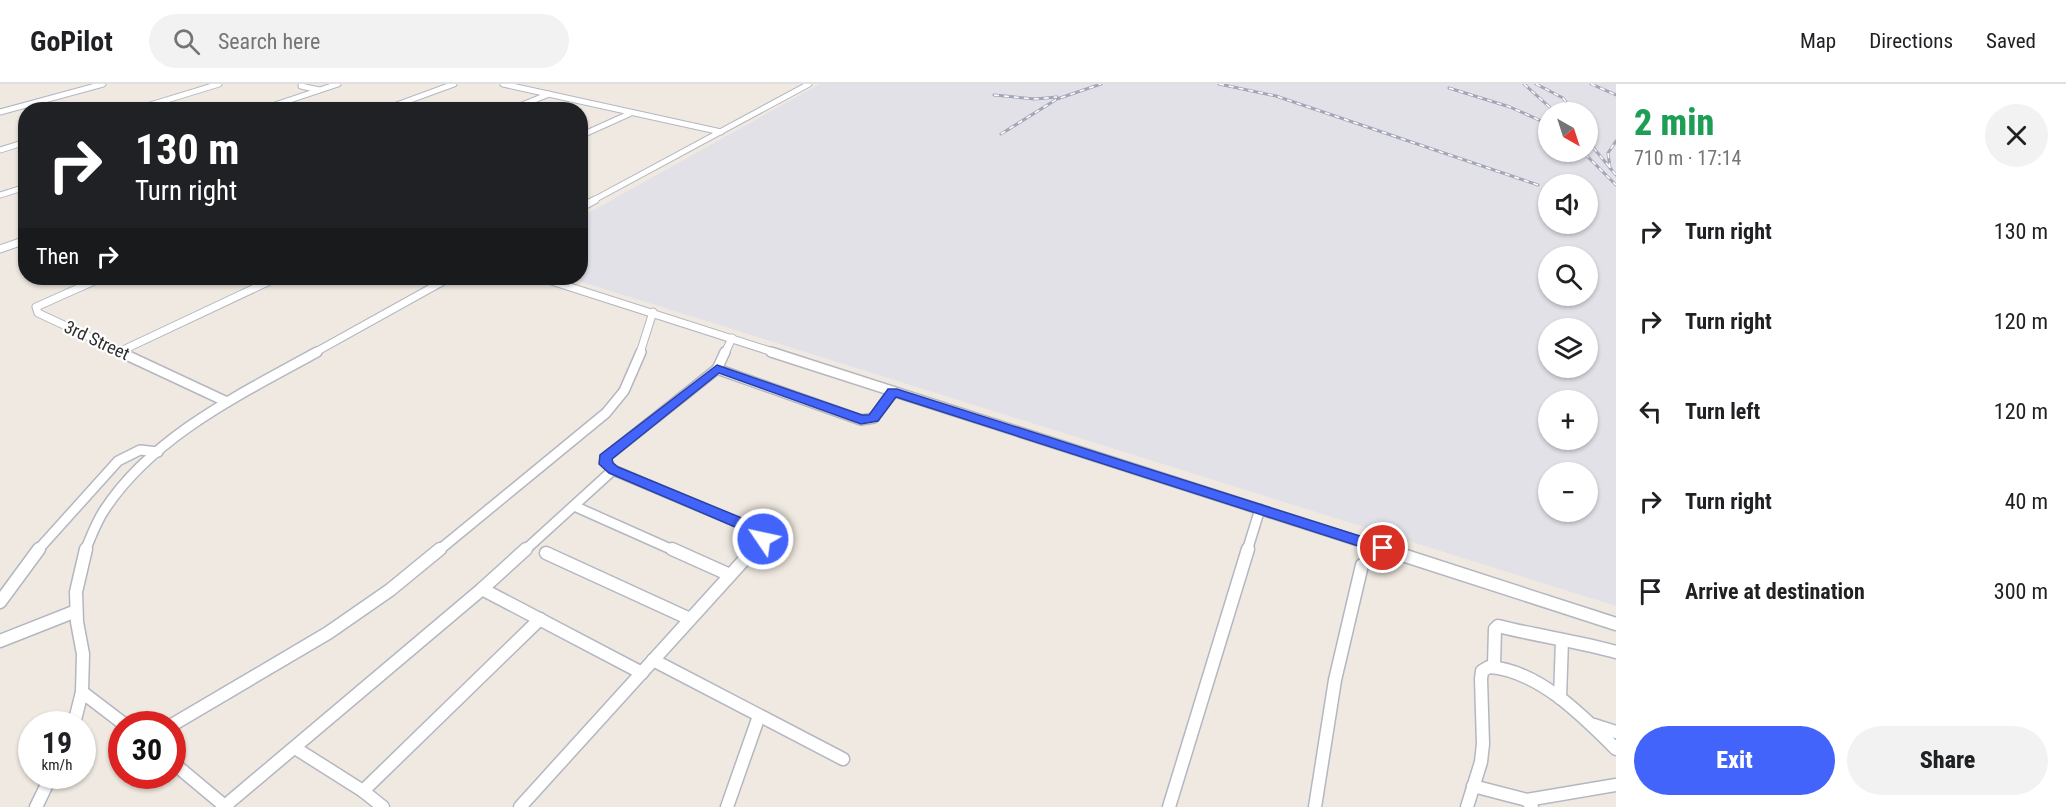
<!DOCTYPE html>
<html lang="en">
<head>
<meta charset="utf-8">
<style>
  :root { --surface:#fff; --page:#f2f2f2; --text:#202124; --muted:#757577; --line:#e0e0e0; --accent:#4264fb }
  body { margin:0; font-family:"Roboto Condensed",sans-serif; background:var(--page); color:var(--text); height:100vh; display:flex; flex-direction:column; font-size:22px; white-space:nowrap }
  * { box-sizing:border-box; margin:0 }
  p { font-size:20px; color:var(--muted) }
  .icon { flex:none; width:33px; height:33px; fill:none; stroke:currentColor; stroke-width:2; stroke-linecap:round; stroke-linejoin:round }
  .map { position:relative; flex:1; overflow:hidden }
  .drawer { display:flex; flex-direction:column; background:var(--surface); width:450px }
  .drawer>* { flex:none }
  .banner { position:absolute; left:18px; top:18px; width:570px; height:183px; border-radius:24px; box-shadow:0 2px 4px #0004; background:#202124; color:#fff; overflow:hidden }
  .needle { width:39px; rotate:141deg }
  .controls { position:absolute; left:1538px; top:18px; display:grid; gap:12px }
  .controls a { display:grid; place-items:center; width:60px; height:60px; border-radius:50%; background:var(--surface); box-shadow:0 2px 4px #0004; font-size:30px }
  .speed { position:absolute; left:18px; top:627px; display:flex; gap:12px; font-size:30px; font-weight:700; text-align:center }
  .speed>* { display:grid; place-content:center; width:78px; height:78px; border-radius:50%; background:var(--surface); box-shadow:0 2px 4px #0004; line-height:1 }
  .speed small { font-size:15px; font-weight:400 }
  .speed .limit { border:9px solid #d22; background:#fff; color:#111 }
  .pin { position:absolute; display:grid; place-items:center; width:51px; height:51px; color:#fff; margin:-26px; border:3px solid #fff; border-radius:50%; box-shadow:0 2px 6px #0007 }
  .me { position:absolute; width:66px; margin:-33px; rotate:304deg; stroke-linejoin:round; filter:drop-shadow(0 0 4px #0008) }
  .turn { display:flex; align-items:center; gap:21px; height:126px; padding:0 18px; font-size:27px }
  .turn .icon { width:78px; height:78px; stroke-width:2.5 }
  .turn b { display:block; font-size:42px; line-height:51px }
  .then { display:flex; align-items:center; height:57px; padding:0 18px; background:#0003; gap:12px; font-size:22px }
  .round { display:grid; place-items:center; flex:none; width:63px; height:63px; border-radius:32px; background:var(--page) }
  .summary { display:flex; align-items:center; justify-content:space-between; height:102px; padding:0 18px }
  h1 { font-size:36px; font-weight:800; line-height:45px; color:#1e9e55 }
  .primary-button { display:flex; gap:12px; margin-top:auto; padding:12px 18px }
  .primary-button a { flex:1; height:69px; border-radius:36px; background:var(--accent); color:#fff; font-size:24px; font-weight:800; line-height:69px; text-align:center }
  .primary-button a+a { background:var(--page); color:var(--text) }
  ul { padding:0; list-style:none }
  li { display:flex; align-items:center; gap:18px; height:90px; padding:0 18px }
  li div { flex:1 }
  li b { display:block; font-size:22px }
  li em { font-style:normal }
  header { display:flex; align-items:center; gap:36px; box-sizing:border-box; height:84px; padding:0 30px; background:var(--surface); border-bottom:2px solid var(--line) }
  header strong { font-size:28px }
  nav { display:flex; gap:33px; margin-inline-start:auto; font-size:21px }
  .search { width:420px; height:54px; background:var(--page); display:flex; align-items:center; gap:15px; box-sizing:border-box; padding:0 21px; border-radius:33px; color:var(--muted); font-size:22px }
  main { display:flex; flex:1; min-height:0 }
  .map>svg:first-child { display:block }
  .industrial { fill:#e3e1e8; fill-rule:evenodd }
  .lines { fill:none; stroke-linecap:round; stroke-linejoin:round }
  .street-far3-casing { stroke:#b4b7c1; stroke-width:7 }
  .street-far2-casing { stroke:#b4b7c1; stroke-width:9 }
  .street-far1-casing { stroke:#b4b7c1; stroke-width:12 }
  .street-casing { stroke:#b4b7c1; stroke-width:15 }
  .street-far3 { stroke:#fff; stroke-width:5 }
  .street-far2 { stroke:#fff; stroke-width:7 }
  .street-far1 { stroke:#fff; stroke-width:9 }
  .street { stroke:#fff; stroke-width:12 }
  .rail-casing { stroke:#a3a6b8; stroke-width:3 }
  .rail { stroke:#fff; stroke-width:1.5; stroke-dasharray:5; stroke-linecap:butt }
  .route { fill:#4264fb; stroke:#2b41a3; stroke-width:1.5 }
  .labels { text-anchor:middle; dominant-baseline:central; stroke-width:4.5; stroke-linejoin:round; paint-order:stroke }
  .street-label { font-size:18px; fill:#2e2e2e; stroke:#fff }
</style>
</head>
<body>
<header>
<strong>GoPilot</strong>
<div class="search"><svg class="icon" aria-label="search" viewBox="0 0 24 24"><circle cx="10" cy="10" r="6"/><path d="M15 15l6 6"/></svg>Search here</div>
<nav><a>Map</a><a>Directions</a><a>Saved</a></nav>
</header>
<main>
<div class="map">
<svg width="1616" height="723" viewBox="0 0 1616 723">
  <rect width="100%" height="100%" fill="#efe9e1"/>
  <path class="industrial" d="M820,0H1616V522L569,194H580L581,133ZM1548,28H1587V68H1548ZM1587,100V140H1548V100ZM1587,172V212H1548V172ZM1548,244H1587V284H1548ZM1548,316H1587V356H1548ZM1548,388H1587V428H1548Z"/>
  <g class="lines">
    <g class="street-far3-casing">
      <g id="street-far3">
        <polyline points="503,0 721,48"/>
        <polyline points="301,2 319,6"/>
        <polyline points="134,26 219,0"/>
        <polyline points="260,26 338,0"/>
        <polyline points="383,26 454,0"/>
        <polyline points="510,26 549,10"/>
        <polyline points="0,28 103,0"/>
        <polyline points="580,52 631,29"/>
        <polyline points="0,66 26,58"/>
        <polyline points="0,111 26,103"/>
        <polyline points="592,117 809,0"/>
      </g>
    </g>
    <g class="street-far2-casing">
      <g id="street-far2">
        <polyline points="580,124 595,116"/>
        <polyline points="0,165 26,156"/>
        <polyline points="101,194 36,223 38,229 124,269"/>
        <polyline points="542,194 776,269"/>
        <polyline points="121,267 276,194"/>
        <polyline points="314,269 449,194"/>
        <polyline points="640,269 653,228"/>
        <polyline points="725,269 732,254"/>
      </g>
    </g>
    <g class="street-far1-casing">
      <g id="street-far1">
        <polyline points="120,268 227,318"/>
        <polyline points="725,268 717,285 861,336 874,334 893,308"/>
        <polyline points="771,268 1389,467"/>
        <polyline points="717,285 605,374 605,377 613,386 760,448 763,455 752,467"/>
        <polyline points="574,422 675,467"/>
        <polyline points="37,467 118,377 140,366 158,368"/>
        <path d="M85,467C91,453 96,438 105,425C154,351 241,310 317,268"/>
        <polyline points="438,467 606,329 624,307 641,268"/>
        <polyline points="524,467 613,386"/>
        <polyline points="1247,467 1260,425"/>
      </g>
    </g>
    <g class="street-casing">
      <g id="street">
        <polyline points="672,465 730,491"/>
        <polyline points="1384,465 1616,540"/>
        <polyline points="546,469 690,535"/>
        <polyline points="482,505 642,589"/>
        <polyline points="0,518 39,465"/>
        <polyline points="0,557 76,527"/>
        <polyline points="653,576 843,675"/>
        <path d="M1494,581L1495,545L1498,542C1537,552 1577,557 1616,568"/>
        <polyline points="82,608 124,640"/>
        <polyline points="1560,614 1562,556"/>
        <polyline points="74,640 82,608 83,570 77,538 76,508 86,465"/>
        <polyline points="172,641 328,549 390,506 440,465"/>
        <polyline points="1594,641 1616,648"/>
        <polyline points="295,664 363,707 383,723"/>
        <polyline points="172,678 226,723"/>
        <polyline points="1473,702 1527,716"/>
        <polyline points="363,707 540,535"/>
        <polyline points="226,721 482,505 526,465"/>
        <polyline points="36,723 51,692"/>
        <polyline points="520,723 754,465"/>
        <polyline points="727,723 759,632"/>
        <polyline points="1169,723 1248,465"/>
        <polyline points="1315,723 1335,596 1362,481"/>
        <path d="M1467,723L1481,678L1483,660L1481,595L1482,587L1489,583C1538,586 1583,632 1616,665"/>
        <polyline points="1532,723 1527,716 1616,701"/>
      </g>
    </g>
    <use href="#street-far3" class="street-far3"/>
    <use href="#street-far2" class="street-far2"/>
    <use href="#street-far1" class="street-far1"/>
    <use href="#street" class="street"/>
    <g class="rail-casing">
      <g id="rail">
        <polyline points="1219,0 1276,12 1538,101"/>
        <polyline points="1524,0 1555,28"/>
        <polyline points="1536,0 1563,14 1573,28"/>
        <polyline points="1591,0 1616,11"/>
        <polyline points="1449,4 1510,23 1548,40"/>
        <polyline points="994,11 1035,15 1057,13"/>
        <polyline points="1001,50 1057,15 1101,0"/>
        <polyline points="1587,56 1616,91"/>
        <polyline points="1585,70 1616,101"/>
        <polyline points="1610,84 1608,69 1616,57"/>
      </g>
    </g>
    <use href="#rail" class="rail"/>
  </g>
  <polygon class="route" points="717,281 862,331 869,331 888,305 897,305 1388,461 1391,464 1388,468 1377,468 896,313 878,337 861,340 719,289 612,375 613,379 618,383 766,444 771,455 768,459 757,459 754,451 609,389 599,380 600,371"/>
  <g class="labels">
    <g class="street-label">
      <text transform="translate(97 256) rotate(25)">3rd Street</text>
    </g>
  </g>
</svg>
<div class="controls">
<a><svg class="needle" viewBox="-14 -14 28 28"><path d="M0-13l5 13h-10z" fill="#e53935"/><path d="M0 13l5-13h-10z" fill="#757577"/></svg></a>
<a><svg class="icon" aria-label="sound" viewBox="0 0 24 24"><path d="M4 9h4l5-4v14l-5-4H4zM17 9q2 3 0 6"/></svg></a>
<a><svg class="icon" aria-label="search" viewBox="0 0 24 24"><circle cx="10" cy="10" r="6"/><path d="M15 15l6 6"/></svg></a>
<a><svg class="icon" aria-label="layers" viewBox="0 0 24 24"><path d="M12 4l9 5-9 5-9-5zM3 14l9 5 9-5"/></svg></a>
<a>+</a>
<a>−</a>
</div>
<div class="speed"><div>19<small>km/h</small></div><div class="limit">30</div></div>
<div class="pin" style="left:1383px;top:464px;background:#d93025"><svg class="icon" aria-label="arrive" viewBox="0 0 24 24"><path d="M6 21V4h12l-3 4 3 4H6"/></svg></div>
<svg class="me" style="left:763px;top:455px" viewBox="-20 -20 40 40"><circle r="17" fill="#4264fb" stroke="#fff" stroke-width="3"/><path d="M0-11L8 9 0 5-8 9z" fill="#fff"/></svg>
<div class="banner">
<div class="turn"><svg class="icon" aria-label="right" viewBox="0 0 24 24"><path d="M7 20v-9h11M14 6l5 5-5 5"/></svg><div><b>130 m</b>Turn right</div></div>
<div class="then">Then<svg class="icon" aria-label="right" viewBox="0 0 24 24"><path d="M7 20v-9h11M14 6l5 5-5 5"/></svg></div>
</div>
</div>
<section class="drawer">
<div class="summary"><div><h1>2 min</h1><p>710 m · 17:14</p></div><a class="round"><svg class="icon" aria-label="close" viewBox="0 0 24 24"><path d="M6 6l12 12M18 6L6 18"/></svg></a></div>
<ul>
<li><svg class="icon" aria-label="right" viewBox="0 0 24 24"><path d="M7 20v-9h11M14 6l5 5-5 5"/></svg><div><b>Turn right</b></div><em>130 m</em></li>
<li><svg class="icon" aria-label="right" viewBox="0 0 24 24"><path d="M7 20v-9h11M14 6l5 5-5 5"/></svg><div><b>Turn right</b></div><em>120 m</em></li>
<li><svg class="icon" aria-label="left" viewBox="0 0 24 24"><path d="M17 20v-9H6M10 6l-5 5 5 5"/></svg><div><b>Turn left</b></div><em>120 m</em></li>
<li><svg class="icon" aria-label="right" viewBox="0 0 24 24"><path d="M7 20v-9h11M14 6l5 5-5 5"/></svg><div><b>Turn right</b></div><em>40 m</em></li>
<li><svg class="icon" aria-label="arrive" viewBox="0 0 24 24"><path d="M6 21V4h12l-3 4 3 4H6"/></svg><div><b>Arrive at destination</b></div><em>300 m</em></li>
</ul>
<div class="primary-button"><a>Exit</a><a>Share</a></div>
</section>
</main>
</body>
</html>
